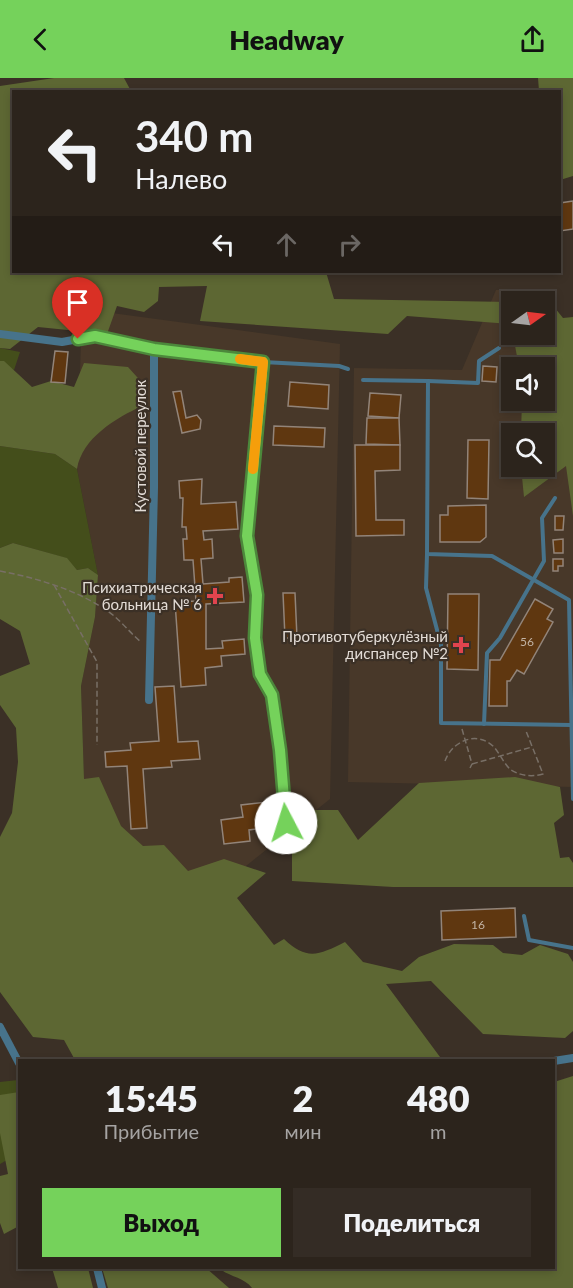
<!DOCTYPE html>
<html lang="ru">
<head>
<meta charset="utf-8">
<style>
  :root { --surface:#2c241c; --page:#342c25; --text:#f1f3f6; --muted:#a6a4a3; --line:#48413b; --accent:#75d25b }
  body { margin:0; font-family:Lato,sans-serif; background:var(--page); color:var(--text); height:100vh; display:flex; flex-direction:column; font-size:22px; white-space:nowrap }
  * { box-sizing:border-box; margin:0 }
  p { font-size:20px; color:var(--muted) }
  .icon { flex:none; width:33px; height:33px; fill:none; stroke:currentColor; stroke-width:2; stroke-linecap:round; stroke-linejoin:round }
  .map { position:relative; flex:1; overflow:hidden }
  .drawer { position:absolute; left:18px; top:981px; width:537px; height:210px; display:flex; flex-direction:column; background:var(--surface); border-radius:0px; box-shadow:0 3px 9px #0003,0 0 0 2px var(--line) }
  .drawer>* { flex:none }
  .top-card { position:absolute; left:12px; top:12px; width:549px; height:183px; border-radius:0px; box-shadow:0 3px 9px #0003,0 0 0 2px var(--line); background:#2c241c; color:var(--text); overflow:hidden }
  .needle { width:39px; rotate:76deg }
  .buttons { position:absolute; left:501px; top:213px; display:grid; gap:12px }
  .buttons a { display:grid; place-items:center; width:54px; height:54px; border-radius:0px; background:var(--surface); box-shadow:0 3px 9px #0003,0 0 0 2px var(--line); font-size:30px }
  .pin { position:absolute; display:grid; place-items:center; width:51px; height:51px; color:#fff; margin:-62px -26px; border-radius:50% 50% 50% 0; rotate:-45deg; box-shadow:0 0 6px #0007 }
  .pin .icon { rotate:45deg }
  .me { position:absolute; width:66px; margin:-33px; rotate:355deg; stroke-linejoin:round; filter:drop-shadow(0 0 4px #0008) }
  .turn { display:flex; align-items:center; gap:21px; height:126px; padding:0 24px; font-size:27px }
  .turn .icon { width:78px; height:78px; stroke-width:2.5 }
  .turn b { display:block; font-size:42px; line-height:51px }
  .lanes { display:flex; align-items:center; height:57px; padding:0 24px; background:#0003; justify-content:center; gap:30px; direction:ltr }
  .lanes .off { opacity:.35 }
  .eta { display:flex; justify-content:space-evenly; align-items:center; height:102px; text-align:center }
  .eta b { font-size:36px; font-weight:800; line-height:42px }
  .action { display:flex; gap:12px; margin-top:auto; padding:12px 24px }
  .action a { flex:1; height:69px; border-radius:0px; background:var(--accent); color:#111; font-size:24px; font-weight:800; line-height:69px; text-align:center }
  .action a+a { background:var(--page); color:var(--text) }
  header { display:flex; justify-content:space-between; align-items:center; height:78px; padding:0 24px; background:var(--accent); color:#111; font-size:27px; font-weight:800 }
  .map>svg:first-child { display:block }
  .built { fill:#483829; fill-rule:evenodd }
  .green { fill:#444e1b }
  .forest { fill:#5d6733 }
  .building { fill:#5f3710; stroke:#928479; stroke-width:1.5 }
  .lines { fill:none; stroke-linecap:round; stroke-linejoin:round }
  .path { stroke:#786f66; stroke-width:1.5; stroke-dasharray:6 3; stroke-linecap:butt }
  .lane { stroke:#47738b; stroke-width:4 }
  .street { stroke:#47738b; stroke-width:8 }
  .route-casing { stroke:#4c883b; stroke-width:15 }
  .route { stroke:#75d25b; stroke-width:10 }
  .slow { stroke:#f59e0b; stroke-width:10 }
  .health-dot { fill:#e0444e; stroke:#3b3026; stroke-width:2 }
  .labels { text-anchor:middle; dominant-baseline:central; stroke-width:4.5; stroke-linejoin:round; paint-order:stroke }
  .number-label { font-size:12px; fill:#c2b3a4 }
  .street-label { font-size:15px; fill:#e3dcd6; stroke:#3b3026 }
  .poi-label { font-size:15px; fill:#e3dcd6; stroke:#3b3026; text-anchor:end }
</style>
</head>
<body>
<header><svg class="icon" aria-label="back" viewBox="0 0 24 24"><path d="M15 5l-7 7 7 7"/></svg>Headway<svg class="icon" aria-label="share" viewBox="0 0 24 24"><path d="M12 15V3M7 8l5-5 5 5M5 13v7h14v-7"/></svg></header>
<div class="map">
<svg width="573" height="1210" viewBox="0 0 573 1210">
  <rect width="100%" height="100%" fill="#3b3026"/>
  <g class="built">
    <path d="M554,211L573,431V709L348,704L354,290L462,292L496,212ZM512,224H544V256H512ZM512,290H544V322H512ZM512,356H544V388H512Z"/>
    <polygon points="82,231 340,266 330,721 227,803 64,800 84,702 81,608 95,539 98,497 77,391"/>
  </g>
  <g class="green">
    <polygon points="0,270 20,274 14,292 0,283"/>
    <polygon points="0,368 55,376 77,391 98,497 88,490 77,492 66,480 13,465 0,470"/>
    <polygon points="18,1002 19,1075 0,1086 0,1004"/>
  </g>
  <g class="forest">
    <polygon points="54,0 124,0 131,13 14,14 14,194 326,194 334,221 511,224 511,246 407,238 388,256 200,243 207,208 159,209 158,223 144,234 117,228 107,256 38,249 10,271 0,270 0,8"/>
    <polygon points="538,0 573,0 573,98 560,102 560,14 539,13"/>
    <polygon points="545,225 551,225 563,240 573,239 573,438 566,388 524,419 521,389 544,388 544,356 521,355 522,323 544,322 544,290 519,289 513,257 544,256"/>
    <path d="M0,283H4L32,309L51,303L74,309L84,285L128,289L146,309L142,328C116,340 82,360 77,391L55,376L0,368Z"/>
    <path d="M13,465L67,480L77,492L88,490L98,497L95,539L81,608L84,701L99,699L121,748L143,768L164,767L188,793L224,781L266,795L237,820L274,867L284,861C307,883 319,877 345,864L363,884L402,893L419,879L454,866L493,867L503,875L522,877L540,867L568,876L573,884V953L565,960L483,956L431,903L386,906L440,979L399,982H75L64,962L33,959L0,914V759L12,735L18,684L16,650L0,627V598L30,586L20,553L0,541V470Z"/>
    <polygon points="515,699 560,709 564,737 554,745 560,780 569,779 573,785 573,809 393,809 292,803 292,772 308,732 338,732 358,762 419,705"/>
    <path d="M573,998V1210H252C244,1199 229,1199 219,1190H554V1004Z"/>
    <polygon points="19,1014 19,1148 4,1156 0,1145 0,1098 8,1096 0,1055 0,1017"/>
    <polygon points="52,1190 88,1190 93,1210 58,1210"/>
    <polygon points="102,1190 206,1190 229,1210 108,1210"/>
  </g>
  <g class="building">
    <polygon points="573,123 573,151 560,153 560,125"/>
    <polygon points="55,273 68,274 65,305 51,304"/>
    <polygon points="483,288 497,289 496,304 482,303"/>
    <polygon points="290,304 329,307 328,331 288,328"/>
    <polygon points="181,313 186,340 197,337 201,342 200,351 182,355 173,314"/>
    <polygon points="370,315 401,317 399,340 368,338"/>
    <polygon points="367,340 399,340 400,367 366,366"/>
    <polygon points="274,348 325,350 324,369 273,367"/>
    <polygon points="468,362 489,362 488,421 467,420"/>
    <polygon points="355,367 400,367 400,392 375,393 376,442 404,442 404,457 356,458"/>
    <polygon points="202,401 201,426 236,424 238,451 203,453 204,462 212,461 213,480 201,481 203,506 229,504 229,500 242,499 244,524 206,526 206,571 223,570 222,563 244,561 245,576 221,578 222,588 205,590 206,607 181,609 175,524 196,523 193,482 184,482 183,461 187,461 186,449 182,449 183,420 180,420 179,403"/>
    <polygon points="486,427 486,459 480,464 440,464 440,437 448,437 448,428"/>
    <polygon points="555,438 564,438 563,452 555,452"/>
    <polygon points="563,461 563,475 554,475 553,462"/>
    <polygon points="553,481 563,481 563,488 558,488 558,493 553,493"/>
    <polygon points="283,515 295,515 297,560 285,560"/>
    <polygon points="448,516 479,516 478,592 447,591"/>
    <polygon points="535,521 553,531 547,541 553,544 524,596 517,592 510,603 507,603 507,628 489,628 490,582 500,582"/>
    <polygon points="174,608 178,664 198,663 200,681 171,683 172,689 143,691 147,750 131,751 127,688 106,689 105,674 131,672 130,665 159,663 155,609"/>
    <polygon points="267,724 270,749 249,752 250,763 224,766 221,742 243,739 241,727"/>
    <polygon points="515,830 516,859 442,862 441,833"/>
  </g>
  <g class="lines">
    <g class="path">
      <path d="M0,493C36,500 75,511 106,532C119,540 129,554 141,564"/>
      <polyline points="54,507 97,584 97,667"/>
      <polyline points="462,651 472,686 470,690"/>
      <path d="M445,683C452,663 477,652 494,669C500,676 504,686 511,692C521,698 532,699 543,696L526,653"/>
      <polyline points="472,686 532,669"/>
    </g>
    <g class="lane">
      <polyline points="155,271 263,284 247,458 257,517 255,560 260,596 271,617 280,672 286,745"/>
      <polyline points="263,284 339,288 348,291"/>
      <polyline points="363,302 428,303 427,476 492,478 569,522 573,721"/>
      <polyline points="428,303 478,305 479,283 499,270"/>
      <polyline points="427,476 426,510 441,567 441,645 571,647"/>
      <polyline points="484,646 487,575 500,560 544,483 542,440 555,420"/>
      <polyline points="524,838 529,862 573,870"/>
    </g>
    <g class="street">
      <polyline points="0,256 62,264 95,258 154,271 154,410 149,622"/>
      <polyline points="0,949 20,987"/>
      <polyline points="554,983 573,980"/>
      <polyline points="97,1190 102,1210"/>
    </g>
  </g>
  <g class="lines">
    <g class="route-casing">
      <polyline id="route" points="78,261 95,258 154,271 263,284 247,458 257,517 255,560 260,596 272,617 280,672 286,745"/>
    </g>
    <use href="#route" class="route"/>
    <polyline class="slow" points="240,281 263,284 253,391"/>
  </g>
  <g class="health-dot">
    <path d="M212 509h6v6h6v6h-6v6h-6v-6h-6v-6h6z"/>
    <path d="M458 558h6v6h6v6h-6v6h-6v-6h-6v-6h6z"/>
  </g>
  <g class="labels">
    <g class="number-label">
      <text x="527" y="563">56</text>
      <text x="478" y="846">16</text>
    </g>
    <g class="street-label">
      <text transform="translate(140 368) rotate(-90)">Кустовой переулок</text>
    </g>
    <g class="poi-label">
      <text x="202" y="509">Психиатрическая<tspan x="202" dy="17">больница № 6</tspan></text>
      <text x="448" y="558">Противотуберкулёзный<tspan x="448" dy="17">диспансер №2</tspan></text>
    </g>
  </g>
</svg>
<div class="buttons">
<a><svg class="needle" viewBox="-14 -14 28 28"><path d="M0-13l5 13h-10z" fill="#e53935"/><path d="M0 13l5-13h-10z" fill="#a6a4a3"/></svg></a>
<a><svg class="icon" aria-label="sound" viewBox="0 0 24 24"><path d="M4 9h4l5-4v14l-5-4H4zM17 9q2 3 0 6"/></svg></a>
<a><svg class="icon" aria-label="search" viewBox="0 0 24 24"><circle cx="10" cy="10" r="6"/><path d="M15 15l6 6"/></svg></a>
</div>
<div class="pin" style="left:78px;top:261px;background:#d93025"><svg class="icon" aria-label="arrive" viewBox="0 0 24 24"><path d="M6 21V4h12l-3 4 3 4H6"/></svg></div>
<svg class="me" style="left:286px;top:745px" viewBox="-20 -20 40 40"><circle r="19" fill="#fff"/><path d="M0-13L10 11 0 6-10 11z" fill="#75d25b"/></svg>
<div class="top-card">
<div class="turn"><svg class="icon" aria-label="left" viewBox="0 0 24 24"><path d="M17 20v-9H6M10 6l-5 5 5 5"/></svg><div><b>340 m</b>Налево</div></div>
<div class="lanes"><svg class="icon" aria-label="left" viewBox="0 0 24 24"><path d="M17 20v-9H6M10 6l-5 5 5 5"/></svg><svg class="icon off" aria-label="ahead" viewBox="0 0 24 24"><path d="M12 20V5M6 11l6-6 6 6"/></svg><svg class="icon off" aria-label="right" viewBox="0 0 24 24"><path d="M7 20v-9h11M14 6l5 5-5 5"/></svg></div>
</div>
<section class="drawer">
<div class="eta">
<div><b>15:45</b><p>Прибытие</p></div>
<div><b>2</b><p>мин</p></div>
<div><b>480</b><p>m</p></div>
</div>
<div class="action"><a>Выход</a><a>Поделиться</a></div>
</section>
</div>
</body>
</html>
